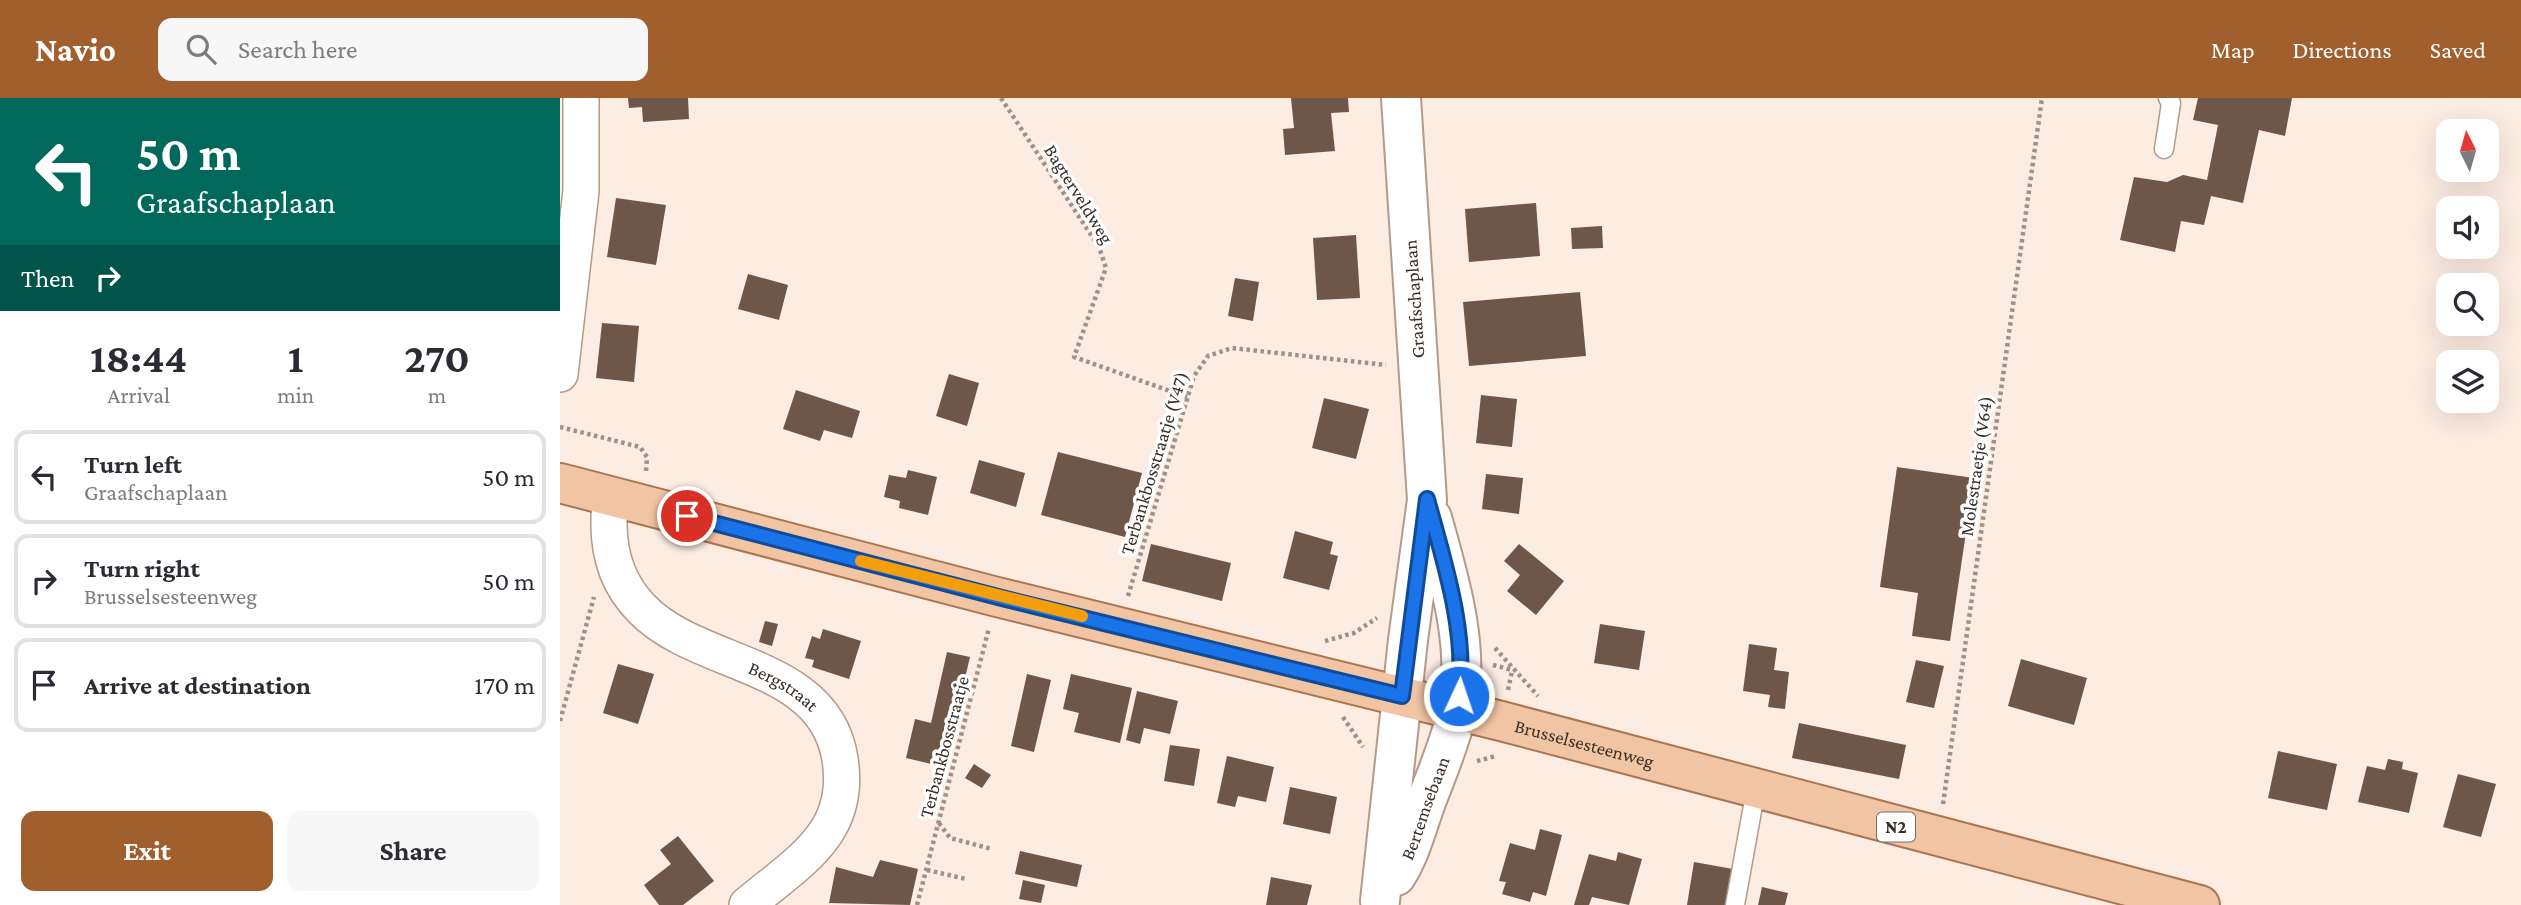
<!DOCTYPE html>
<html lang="en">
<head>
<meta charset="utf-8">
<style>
  :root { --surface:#fff; --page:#f7f7f7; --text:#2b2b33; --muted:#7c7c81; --line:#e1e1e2; --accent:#a15f2d }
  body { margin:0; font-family:"Crimson Pro",serif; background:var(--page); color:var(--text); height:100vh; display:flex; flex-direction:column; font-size:26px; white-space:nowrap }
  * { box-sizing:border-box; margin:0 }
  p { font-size:23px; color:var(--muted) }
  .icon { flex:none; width:38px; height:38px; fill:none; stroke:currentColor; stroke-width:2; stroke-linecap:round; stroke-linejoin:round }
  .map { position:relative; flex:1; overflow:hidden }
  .panel { display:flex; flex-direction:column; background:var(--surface); width:560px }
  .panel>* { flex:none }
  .hud { background:#00695c; color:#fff; overflow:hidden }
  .needle { width:46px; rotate:355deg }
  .controls { position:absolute; left:1876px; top:21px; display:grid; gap:14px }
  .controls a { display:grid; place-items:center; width:63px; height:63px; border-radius:14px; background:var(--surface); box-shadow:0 7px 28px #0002; font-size:35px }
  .pin { position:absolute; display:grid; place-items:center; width:60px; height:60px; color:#fff; margin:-30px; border:4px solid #fff; border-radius:50%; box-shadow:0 2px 7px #0007 }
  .me { position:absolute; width:77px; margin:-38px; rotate:3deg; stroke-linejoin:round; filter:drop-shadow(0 0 5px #0008) }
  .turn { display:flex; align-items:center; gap:24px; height:147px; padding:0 21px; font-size:32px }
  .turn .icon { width:91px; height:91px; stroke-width:2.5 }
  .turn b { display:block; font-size:49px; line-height:60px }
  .then { display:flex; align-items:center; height:66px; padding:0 21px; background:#0003; gap:14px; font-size:26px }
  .eta { display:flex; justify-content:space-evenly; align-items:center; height:119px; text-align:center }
  .eta b { font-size:42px; font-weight:700; line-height:49px }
  .primary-button { display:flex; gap:14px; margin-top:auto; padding:14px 21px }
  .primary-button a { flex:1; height:80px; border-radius:14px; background:var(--accent); color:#fff; font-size:28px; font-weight:700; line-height:80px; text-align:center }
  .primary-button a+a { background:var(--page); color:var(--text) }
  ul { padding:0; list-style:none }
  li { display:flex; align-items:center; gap:21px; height:94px; margin:0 14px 10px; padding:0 7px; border:4px solid var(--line); border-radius:14px }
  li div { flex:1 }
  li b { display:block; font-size:26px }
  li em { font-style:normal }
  header { display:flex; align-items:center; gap:42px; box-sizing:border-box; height:98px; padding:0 35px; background:var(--accent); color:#fff }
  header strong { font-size:33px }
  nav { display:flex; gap:38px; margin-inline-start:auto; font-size:24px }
  .search { width:490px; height:63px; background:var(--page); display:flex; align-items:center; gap:18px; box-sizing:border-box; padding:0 24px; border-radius:14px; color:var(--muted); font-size:26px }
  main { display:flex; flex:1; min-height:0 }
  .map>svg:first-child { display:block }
  .building { fill:#6e5748 }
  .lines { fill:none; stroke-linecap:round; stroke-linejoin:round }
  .service-casing { stroke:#b49a8a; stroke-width:21 }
  .minor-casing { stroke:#b49a8a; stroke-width:38 }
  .tertiary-casing { stroke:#b49a8a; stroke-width:42 }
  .primary-casing { stroke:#aa7651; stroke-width:42 }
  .path { stroke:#9f9188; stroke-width:4.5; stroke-dasharray:3.5 3.5; stroke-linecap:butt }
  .service { stroke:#fff; stroke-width:18 }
  .minor { stroke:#fff; stroke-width:35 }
  .tertiary { stroke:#fff; stroke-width:38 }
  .primary { stroke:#f1c4a4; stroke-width:38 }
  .route-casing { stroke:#114b97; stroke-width:18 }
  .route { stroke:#1a73e8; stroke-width:12 }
  .slow { stroke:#f59e0b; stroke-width:12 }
  .labels { text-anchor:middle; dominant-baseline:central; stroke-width:7; stroke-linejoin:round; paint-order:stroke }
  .shield { fill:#fff; stroke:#746d68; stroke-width:2 }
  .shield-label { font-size:18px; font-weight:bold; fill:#382e27 }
  .street-label { font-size:19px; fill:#382e27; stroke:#fff }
</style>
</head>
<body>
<header>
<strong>Navio</strong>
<div class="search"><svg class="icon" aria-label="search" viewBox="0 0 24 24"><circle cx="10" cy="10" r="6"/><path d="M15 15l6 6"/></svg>Search here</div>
<nav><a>Map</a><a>Directions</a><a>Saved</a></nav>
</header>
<main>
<section class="panel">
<div class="hud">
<div class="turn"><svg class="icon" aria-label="left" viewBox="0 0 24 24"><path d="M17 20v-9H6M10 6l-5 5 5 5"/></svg><div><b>50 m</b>Graafschaplaan</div></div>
<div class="then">Then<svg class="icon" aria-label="right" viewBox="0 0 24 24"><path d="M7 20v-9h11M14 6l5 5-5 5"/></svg></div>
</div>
<div class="eta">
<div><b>18:44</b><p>Arrival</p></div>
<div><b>1</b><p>min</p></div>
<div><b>270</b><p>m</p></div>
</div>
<ul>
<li><svg class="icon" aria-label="left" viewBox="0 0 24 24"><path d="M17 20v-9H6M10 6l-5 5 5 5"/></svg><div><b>Turn left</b><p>Graafschaplaan</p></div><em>50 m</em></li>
<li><svg class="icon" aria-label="right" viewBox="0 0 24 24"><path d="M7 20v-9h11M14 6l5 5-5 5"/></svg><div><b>Turn right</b><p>Brusselsesteenweg</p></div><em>50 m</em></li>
<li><svg class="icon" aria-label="arrive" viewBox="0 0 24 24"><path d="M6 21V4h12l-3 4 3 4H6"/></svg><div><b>Arrive at destination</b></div><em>170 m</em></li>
</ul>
<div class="primary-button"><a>Exit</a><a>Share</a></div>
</section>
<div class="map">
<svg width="1961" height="807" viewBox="0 0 1961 807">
  <rect width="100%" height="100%" fill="#fdece2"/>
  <g class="building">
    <polygon points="68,0 128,0 129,21 83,24 82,9 69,10"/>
    <polygon points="731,0 788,0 789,14 771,15 775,53 725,57 723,31 734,30"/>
    <polygon points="1638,0 1732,0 1725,38 1699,32 1683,105 1651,98 1644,127 1621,123 1615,154 1560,142 1574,79 1607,84 1623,77 1647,82 1658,27 1633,22"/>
    <polygon points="56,100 106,107 96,167 47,159"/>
    <polygon points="976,105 980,158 909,164 905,111"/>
    <polygon points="1042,128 1043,150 1012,151 1011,130"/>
    <polygon points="796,137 800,200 757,202 753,140"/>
    <polygon points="188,176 228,187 219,222 178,211"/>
    <polygon points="675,180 699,184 693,223 668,218"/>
    <polygon points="1020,194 1026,258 909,268 903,204"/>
    <polygon points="42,225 79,228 74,284 36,280"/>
    <polygon points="389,276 419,285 407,328 376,318"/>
    <polygon points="236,292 300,313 292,340 264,332 260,343 223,331"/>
    <polygon points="921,297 957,301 952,349 916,345"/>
    <polygon points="764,300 809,311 796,361 752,350"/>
    <polygon points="498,354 582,375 565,439 481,417"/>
    <polygon points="419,362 465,375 456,409 410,395"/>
    <polygon points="1337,369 1414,380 1390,543 1352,538 1358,495 1320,489"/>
    <polygon points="348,372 377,379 368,417 339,410 340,403 324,399 329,377 346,380"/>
    <polygon points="926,376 963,380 959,416 922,411"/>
    <polygon points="735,433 773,444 770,456 778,458 769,492 723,480"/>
    <polygon points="591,446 671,465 662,503 582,483"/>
    <polygon points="959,446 1004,483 976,517 947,493 960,477 944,463"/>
    <polygon points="205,523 218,526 212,548 199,544"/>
    <polygon points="1040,526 1085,533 1079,572 1034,565"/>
    <polygon points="263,531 301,543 289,581 252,569 254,562 245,560 252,538 260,541"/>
    <polygon points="1189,546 1217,550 1214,572 1229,574 1225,611 1208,609 1210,597 1183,593"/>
    <polygon points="387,554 410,559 384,669 346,660 355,621 371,625"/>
    <polygon points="1461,561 1527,580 1514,627 1448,608"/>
    <polygon points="1356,562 1384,568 1374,610 1346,604"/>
    <polygon points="58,566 94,576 78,626 43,615"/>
    <polygon points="467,576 491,582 474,654 451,648"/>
    <polygon points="511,576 572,590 560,645 514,634 519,615 503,611"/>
    <polygon points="577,593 618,603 610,636 584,630 580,646 566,642"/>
    <polygon points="1239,625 1346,647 1339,681 1232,660"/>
    <polygon points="610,647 640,651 634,688 604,683"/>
    <polygon points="1718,653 1777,666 1767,712 1708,700"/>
    <polygon points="667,658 714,669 706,704 678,698 675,709 657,705"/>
    <polygon points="1828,661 1843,664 1842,671 1858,675 1849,715 1798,704 1807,668 1825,672"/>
    <polygon points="414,666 431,677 422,690 405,680"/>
    <polygon points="1898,676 1936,686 1921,739 1883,729"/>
    <polygon points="730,689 777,699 770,736 723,726"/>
    <polygon points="980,731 1002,737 986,798 973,794 970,804 942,796 946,784 939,783 950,745 975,752"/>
    <polygon points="118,738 154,783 123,807 99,807 84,787 111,766 100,752"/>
    <polygon points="460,753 522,767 517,789 455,776"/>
    <polygon points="1058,754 1082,761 1069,807 1032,799 1029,807 1014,807 1029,756 1056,763"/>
    <polygon points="320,762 358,771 350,807 269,805 276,769 313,779"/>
    <polygon points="1134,764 1173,771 1167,807 1127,807"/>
    <polygon points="711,779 752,787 747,807 706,807"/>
    <polygon points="463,782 485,787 481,805 459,801"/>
    <polygon points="1202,789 1228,795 1225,807 1198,807"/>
  </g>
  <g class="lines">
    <g class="service-casing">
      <g id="service">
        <polyline points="1604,51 1611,5 1608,0"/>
        <polyline points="1175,807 1196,691"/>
      </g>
    </g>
    <g class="minor-casing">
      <g id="minor">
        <polyline points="0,276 21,93 21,0"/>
        <path id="s1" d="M51,398C45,440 51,480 82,511C139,570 265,563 280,661C292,736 238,764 187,807"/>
      </g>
    </g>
    <g class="tertiary-casing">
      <g id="tertiary">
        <path id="s2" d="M836,778C850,757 857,729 866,704C877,675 890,645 897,614C911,551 889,480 872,420"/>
        <polyline points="820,803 848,542 867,402 841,0"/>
      </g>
    </g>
    <g class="primary-casing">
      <g id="primary">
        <path id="s3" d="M0,385L437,499L941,623L1640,807"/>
      </g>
    </g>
    <g class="path">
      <polyline points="441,0 539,149 546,170 514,259 627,299"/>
      <polyline points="0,329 80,349 87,359 86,373"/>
      <polyline points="568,498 634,278 648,258 672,250 826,267"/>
      <polyline points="765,543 794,535 817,520"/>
      <polyline points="935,550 978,598"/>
      <polyline points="933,567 952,572"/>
      <polyline points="948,592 952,573"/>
      <polyline points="783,619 803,649"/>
      <polyline points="0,623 34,499"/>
      <polyline points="917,663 936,658"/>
      <polyline points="1383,706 1482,0"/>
      <polyline points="379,725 390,740 432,751"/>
      <polyline points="367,772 406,781"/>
      <polyline points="357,807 429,530"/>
    </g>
    <use href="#service" class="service"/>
    <use href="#minor" class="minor"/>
    <use href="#tertiary" class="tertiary"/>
    <use href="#primary" class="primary"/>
  </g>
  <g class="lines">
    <g class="route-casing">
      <path id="route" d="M127,418L438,499L842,598L867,401C884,464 907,533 899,598"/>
    </g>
    <use href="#route" class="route"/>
    <polyline class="slow" points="301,463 522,518"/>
  </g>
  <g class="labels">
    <rect class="shield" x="1317" y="714.5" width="38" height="29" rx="5"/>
    <g class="shield-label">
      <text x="1336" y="729">N2</text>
    </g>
    <g class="street-label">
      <text transform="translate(519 96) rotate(58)">Bagterveldweg</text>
      <text transform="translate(854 201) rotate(-94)">Graafschaplaan</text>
      <text transform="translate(594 365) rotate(-73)">Terbankbosstraatje (V47)</text>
      <text transform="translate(1416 368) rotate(-82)">Molestraetje (V64)</text>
      <text stroke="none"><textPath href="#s1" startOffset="284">Bergstraat</textPath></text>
      <text stroke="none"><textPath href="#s3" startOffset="1057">Brusselsesteenweg</textPath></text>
      <text transform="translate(384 649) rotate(-75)">Terbankbosstraatje</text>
      <text stroke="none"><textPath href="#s2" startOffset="74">Bertemsebaan</textPath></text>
    </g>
  </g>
</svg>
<div class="controls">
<a><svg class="needle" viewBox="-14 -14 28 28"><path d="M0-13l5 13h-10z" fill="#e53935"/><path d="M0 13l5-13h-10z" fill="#7c7c81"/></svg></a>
<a><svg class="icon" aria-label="sound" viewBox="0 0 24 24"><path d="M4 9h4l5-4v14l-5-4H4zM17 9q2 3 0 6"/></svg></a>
<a><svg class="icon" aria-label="search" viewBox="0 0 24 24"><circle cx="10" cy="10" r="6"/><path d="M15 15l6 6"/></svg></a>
<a><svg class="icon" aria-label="layers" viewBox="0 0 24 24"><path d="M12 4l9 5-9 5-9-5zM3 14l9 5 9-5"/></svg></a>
</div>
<div class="pin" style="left:127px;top:418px;background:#d93025"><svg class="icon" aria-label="arrive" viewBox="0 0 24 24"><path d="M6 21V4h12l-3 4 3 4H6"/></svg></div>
<svg class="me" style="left:899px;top:598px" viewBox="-20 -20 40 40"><circle r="17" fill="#1a73e8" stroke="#fff" stroke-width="3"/><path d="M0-11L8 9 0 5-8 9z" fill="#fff"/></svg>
</div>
</main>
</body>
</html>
